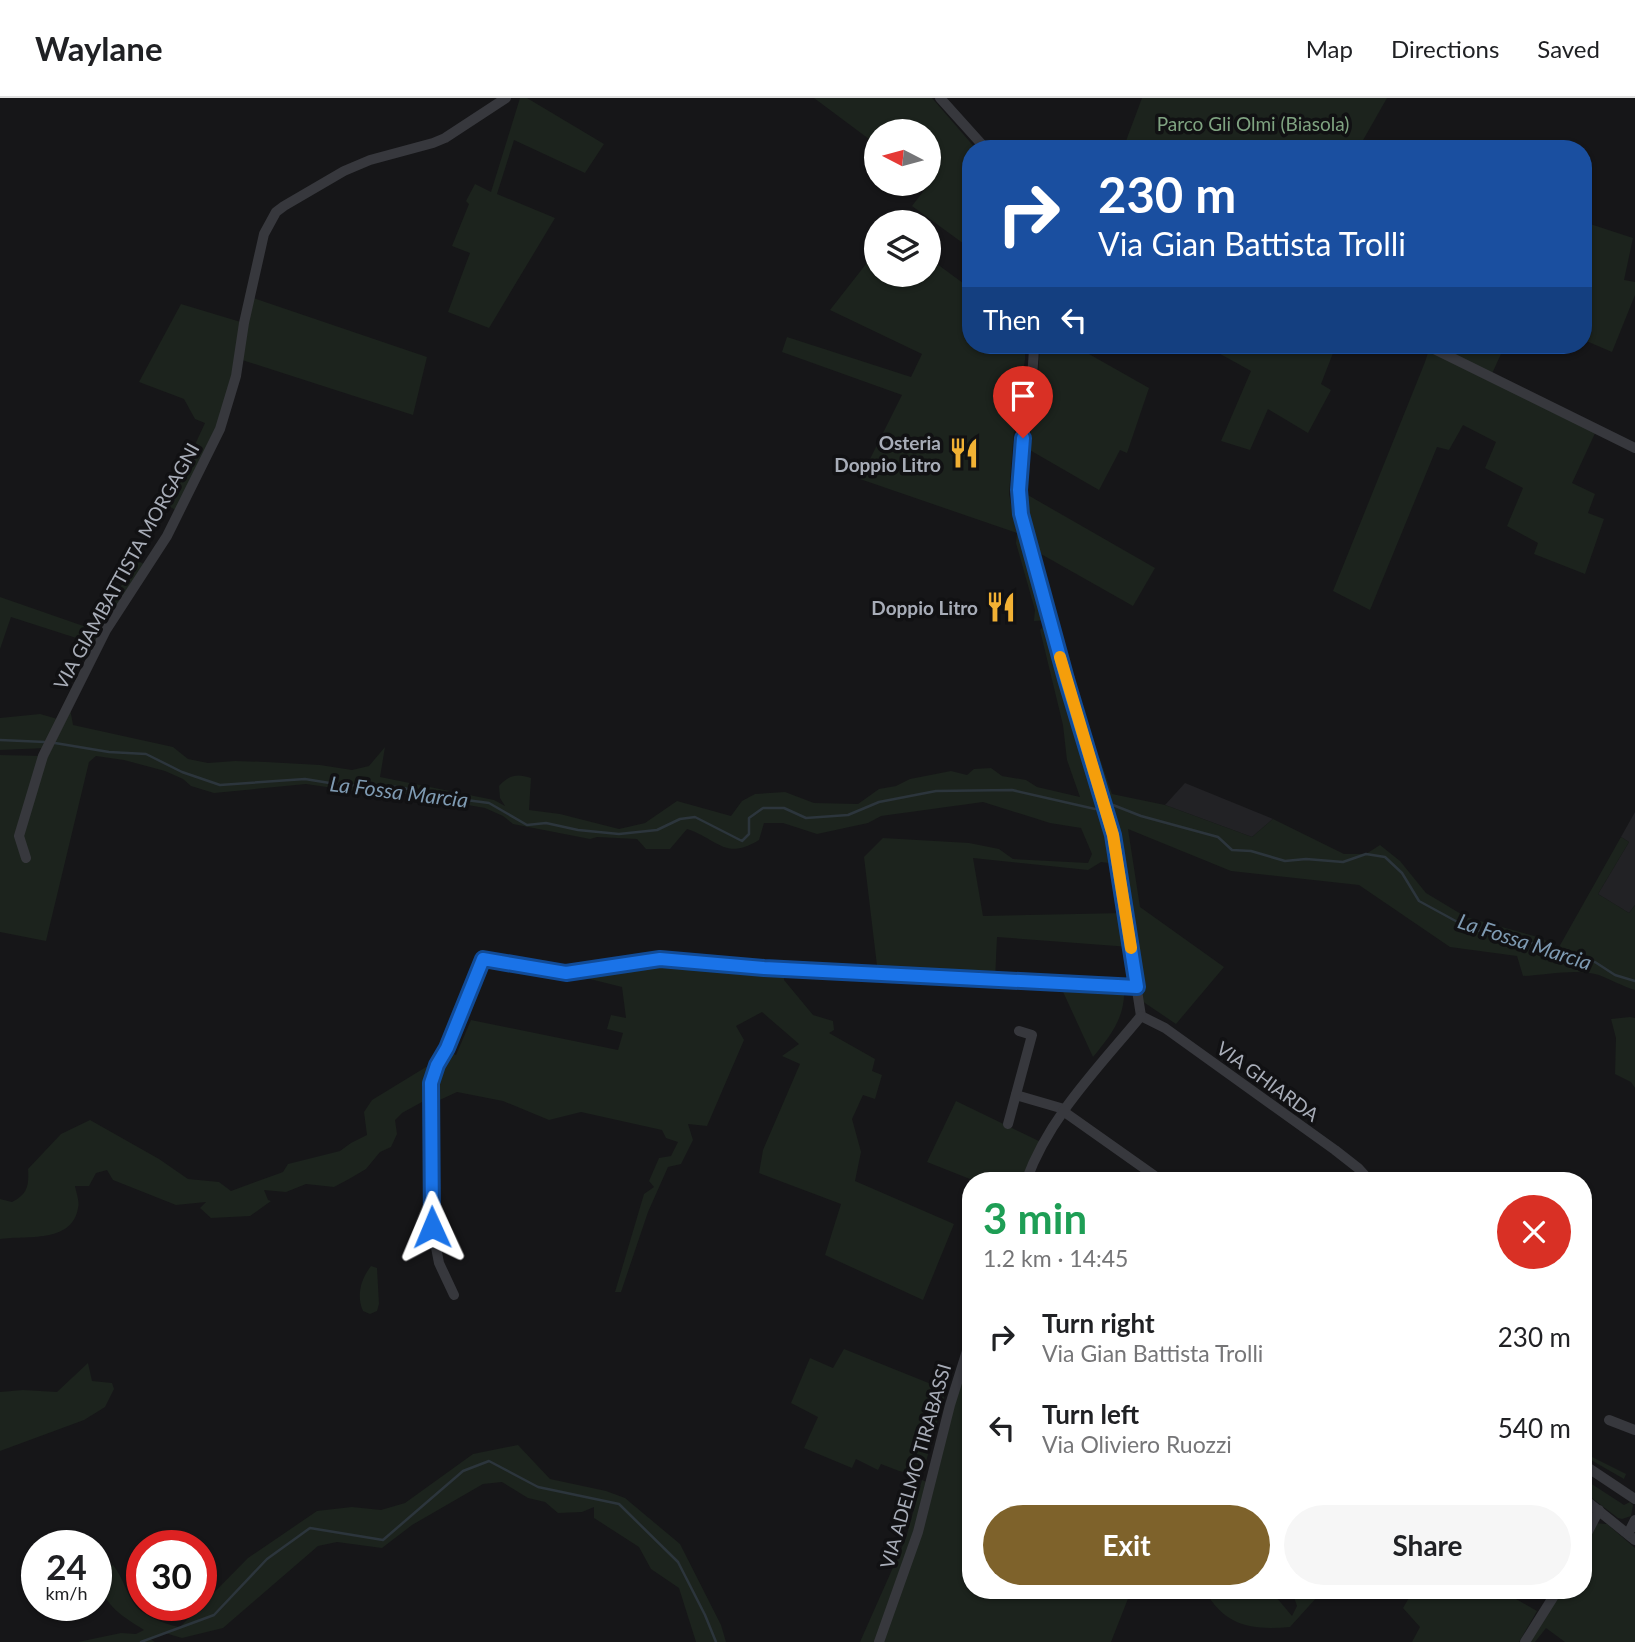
<!DOCTYPE html>
<html lang="en">
<head>
<meta charset="utf-8">
<style>
  :root { --surface:#fff; --page:#f6f6f6; --text:#202124; --muted:#757577; --line:#e0e0e0; --accent:#7e622b }
  body { margin:0; font-family:Lato,sans-serif; background:var(--page); color:var(--text); height:100vh; display:flex; flex-direction:column; font-size:26px; white-space:nowrap }
  * { box-sizing:border-box; margin:0 }
  p { font-size:23px; color:var(--muted) }
  .icon { flex:none; width:38px; height:38px; fill:none; stroke:currentColor; stroke-width:2; stroke-linecap:round; stroke-linejoin:round }
  .map { position:relative; flex:1; overflow:hidden }
  .panel { position:absolute; left:962px; top:1074px; width:630px; height:427px; display:flex; flex-direction:column; background:var(--surface); border-radius:28px; box-shadow:0 2px 5px #0004 }
  .panel>* { flex:none }
  .hud { position:absolute; left:962px; top:42px; width:630px; height:214px; border-radius:28px; box-shadow:0 2px 5px #0004; background:#1a4fa0; color:#fff; overflow:hidden }
  .needle { width:46px; rotate:276deg }
  .fabs { position:absolute; left:864px; top:21px; display:grid; gap:14px }
  .fabs a { display:grid; place-items:center; width:77px; height:77px; border-radius:50%; background:var(--surface); box-shadow:0 2px 5px #0004; font-size:35px }
  .speed { position:absolute; left:21px; top:1432px; display:flex; gap:14px; font-size:35px; font-weight:700; text-align:center }
  .speed>* { display:grid; place-content:center; width:91px; height:91px; border-radius:50%; background:var(--surface); box-shadow:0 2px 5px #0004; line-height:1 }
  .speed small { font-size:18px; font-weight:400 }
  .speed .limit { border:10px solid #d22; background:#fff; color:#111 }
  .pin { position:absolute; display:grid; place-items:center; width:60px; height:60px; color:#fff; margin:-72px -30px; border-radius:50% 50% 50% 0; rotate:-45deg; box-shadow:0 0 7px #0007 }
  .pin .icon { rotate:45deg }
  .me { position:absolute; width:77px; margin:-38px; rotate:359deg; stroke-linejoin:round; filter:drop-shadow(0 0 5px #0008) }
  .turn { display:flex; align-items:center; gap:24px; height:147px; padding:0 21px; font-size:32px }
  .turn .icon { width:91px; height:91px; stroke-width:2.5 }
  .turn b { display:block; font-size:49px; line-height:60px }
  .then { display:flex; align-items:center; height:66px; padding:0 21px; background:#0003; gap:14px; font-size:26px }
  .round { display:grid; place-items:center; flex:none; width:74px; height:74px; border-radius:37px; background:var(--page) }
  .headline { display:flex; align-items:center; justify-content:space-between; height:119px; padding:0 21px }
  h1 { font-size:42px; font-weight:700; line-height:52px; color:#1e9e55 }
  .action { display:flex; gap:14px; margin-top:auto; padding:14px 21px }
  .action a { flex:1; height:80px; border-radius:42px; background:var(--accent); color:#fff; font-size:28px; font-weight:700; line-height:80px; text-align:center }
  .action a+a { background:var(--page); color:var(--text) }
  ul { padding:0; list-style:none }
  li { display:flex; align-items:center; gap:21px; height:91px; padding:0 21px }
  li div { flex:1 }
  li b { display:block; font-size:26px }
  li em { font-style:normal }
  header { display:flex; align-items:center; gap:42px; box-sizing:border-box; height:98px; padding:0 35px; background:var(--surface); border-bottom:2px solid var(--line) }
  header strong { font-size:33px }
  nav { display:flex; gap:38px; margin-inline-start:auto; font-size:24px }
  .map>svg:first-child { display:block }
  .built { fill:#222225 }
  .green { fill:#1c231d; fill-rule:evenodd }
  .lines { fill:none; stroke-linecap:round; stroke-linejoin:round }
  .stream { stroke:#2c353c; stroke-width:2.5 }
  .minor { stroke:#37383d; stroke-width:10 }
  .route-casing { stroke:#114b97; stroke-width:18 }
  .route { stroke:#1a73e8; stroke-width:12 }
  .slow { stroke:#f59e0b; stroke-width:12 }
  .labels { text-anchor:middle; dominant-baseline:central; stroke-width:7; stroke-linejoin:round; paint-order:stroke }
  .park-label { font-size:19px; fill:#7fa381; stroke:#111113 }
  .poi-label { font-size:19px; font-weight:bold; fill:#a8adb8; stroke:#111113; text-anchor:end }
  .street-label { font-size:19px; fill:#a8adb8; stroke:#111113 }
  .water-label { font-size:21px; font-style:italic; fill:#7f9bb3; stroke:#111113 }
</style>
</head>
<body>
<header>
<strong>Waylane</strong>
<nav><a>Map</a><a>Directions</a><a>Saved</a></nav>
</header>
<div class="map">
<svg width="1635" height="1544" viewBox="0 0 1635 1544">
  <rect width="100%" height="100%" fill="#161618"/>
  <g class="built">
    <polygon points="1185,685 1273,721 1252,739 1165,707"/>
    <polygon points="1635,714 1635,807 1629,815 1598,796 1629,744 1621,739"/>
  </g>
  <g class="green">
    <polygon points="520,0 527,0 604,46 585,75 514,42 497,96 555,120 489,230 448,214 470,155 452,148 469,106 466,103 475,86 491,94"/>
    <polygon points="814,0 932,0 976,51 971,51 971,151 912,108 929,86 929,33 877,33 877,47"/>
    <polygon points="1142,0 1387,0 1358,51 1123,51"/>
    <polygon points="1584,124 1633,140 1624,182 1635,184 1635,197 1612,254 1584,242"/>
    <path d="M877,152V177H929V160L971,191V247H1025V262L1015,319L1009,396L1017,435L1027,436L1081,625L1100,661L1112,696L1165,707L1252,739L1273,721L1344,756H1366L1380,747L1400,763L1426,795L1466,819L1541,840L1559,849L1621,739L1629,744L1598,796L1629,815L1635,807V892C1622,888 1612,882 1599,877C1579,870 1545,877 1523,878L1517,858L1450,849L1359,787L1231,773L1128,731L1140,809L1224,869L1176,926L1139,901L1130,849L997,839L995,882L878,876L864,759L883,740L969,745L999,751L1013,761L1088,765L1092,756L1081,730L1050,725L983,704L881,718L868,725L817,736L783,725H764L759,742C725,763 718,741 687,731L670,751H646L637,741L597,739L590,741L513,726L503,718L485,710L388,693L377,688L354,693L306,686L214,695L191,688L183,681L165,673L124,662L96,658L89,664L46,843L0,834V657L43,658L46,650L0,652V620L40,616L61,622L69,605L73,627L173,649L188,661L208,665L235,663L266,664L320,667L352,672L369,668L385,649L380,679L494,702L505,708L500,700L499,688C509,677 517,675 531,680L529,712L560,716L619,731L645,725L677,703L731,718L742,703L755,696L785,694L814,705L858,706L879,691L896,688L910,681L951,673L967,677L974,671L991,670L1002,678L1026,682L1037,689L1080,699L1067,662L1063,627L1040,532L1049,522L1034,523L1035,512L1016,445L1017,435L860,381L902,297L782,254L787,239L911,279L922,256L830,212ZM973,760L1088,772L1101,764L1117,766L1125,815L983,818Z"/>
    <polygon points="250,199 427,259 413,317 239,261 228,308 179,414 167,407 205,325 195,321 184,301 139,284 181,206 244,225"/>
    <polygon points="1040,247 1073,247 1149,290 1127,355 1120,352 1099,392 1028,351 1037,294"/>
    <polygon points="1204,247 1331,247 1335,250 1321,286 1331,292 1308,335 1268,311 1250,352 1221,343 1251,273"/>
    <polygon points="1426,247 1505,247 1491,278 1597,331 1572,385 1595,396 1588,415 1604,421 1585,476 1534,456 1538,445 1507,428 1523,390 1485,370 1496,344 1463,327 1449,352 1437,349 1370,512 1333,493 1425,264 1430,249"/>
    <polygon points="1026,396 1155,470 1133,508 1041,456 1030,427"/>
    <polygon points="138,463 148,468 98,547 11,519 0,551 0,499 92,531"/>
    <path d="M660,861L785,871L784,882L813,917L833,923L834,932L829,935L875,961L872,973L882,977L875,1001L863,997L852,1021L861,1054L855,1083L954,1126L923,1202L825,1157L841,1106L759,1075L763,1052L800,966L782,958L799,946L762,914L736,928L744,942L707,1028L688,1026L693,1042L681,1066L668,1069L648,1114L621,1194H615L644,1096L654,1089L649,1083L659,1060L671,1058L678,1044L666,1040L662,1032L581,1014L549,1022L503,1003L457,994L431,1006V999L402,1015L395,1022L397,1036L391,1049L380,1054L366,1071L349,1081L334,1089L306,1086L286,1094L264,1092L268,1102L271,1103L250,1118L211,1120L200,1110L206,1104L176,1107L113,1082L107,1072L96,1075L89,1088H75C76,1094 80,1104 78,1110C72,1146 26,1137 0,1141V1101L12,1104C28,1096 29,1087 28,1071L61,1036L90,1022L159,1061L188,1081L219,1084L231,1093L283,1074L288,1066L340,1053L351,1045L367,1037L364,1014L372,1002L426,969L437,967L445,953L456,957L471,922L618,952L623,935L607,931L611,917L626,920L622,889L566,875Z"/>
    <path d="M1059,885L1124,888C1126,919 1111,937 1093,959Z"/>
    <polygon points="1630,919 1635,920 1635,990 1631,984 1615,976 1616,940 1611,921"/>
    <polygon points="956,1003 1043,1045 1026,1083 975,1083 927,1064"/>
    <path d="M371,1168L377,1170L379,1206L377,1213L370,1216L363,1213C356,1197 361,1181 371,1168Z"/>
    <polygon points="844,1251 946,1292 922,1378 899,1373 881,1366 878,1372 856,1361 852,1370 804,1350 818,1319 791,1305 810,1260 833,1270"/>
    <polygon points="88,1265 92,1283 112,1285 114,1291 105,1309 84,1322 0,1353 0,1294 23,1292 57,1294"/>
    <polygon points="963,1265 971,1267 971,1493 1131,1493 1111,1544 860,1544 906,1440 922,1382 929,1385"/>
    <path d="M518,1347L550,1381L606,1393L625,1400L680,1446L721,1527L726,1544H696L679,1490L651,1471L639,1449L594,1420V1409L582,1414L558,1415L545,1404L528,1400L502,1384L483,1386L412,1427L382,1450L337,1444L318,1448L223,1530L182,1540L165,1535L150,1541L155,1544H78L121,1535L136,1536L144,1532C119,1516 110,1511 96,1484L100,1469L113,1467C123,1479 126,1495 135,1507C143,1518 167,1527 180,1529L248,1460L317,1413L352,1409L381,1412L405,1405L473,1356Z"/>
    <polygon points="1584,1355 1626,1376 1624,1381 1584,1358"/>
    <polygon points="1584,1381 1624,1407 1630,1404 1633,1407 1631,1418 1622,1421 1618,1420 1584,1394"/>
    <polygon points="1592,1425 1607,1426 1635,1450 1635,1544 1565,1544 1546,1530 1535,1544 1525,1544 1557,1493 1584,1493 1584,1441"/>
    <path d="M1205,1493H1271L1292,1518L1297,1508L1292,1493H1319L1318,1498L1290,1529C1252,1532 1226,1529 1205,1493Z"/>
    <polygon points="1413,1493 1502,1493 1537,1513 1519,1544 1412,1544 1420,1529 1403,1510"/>
  </g>
  <g class="lines">
    <g class="stream">
      <polyline points="0,642 45,644"/>
      <polyline points="55,645 109,654 146,656 182,674 220,687 305,681 342,687 399,689 443,699 489,705 527,727 546,725 578,732 619,736 657,732 680,721 695,719 742,743 749,736 749,720 763,710 784,710 806,720 848,717 879,704 936,693 1012,692 1095,711"/>
      <polyline points="1113,707 1141,718 1218,739 1232,752 1251,753 1285,763 1306,761 1343,764 1366,756 1385,759 1402,775 1419,803 1463,827 1499,840 1538,846 1550,856 1576,863 1595,864 1615,877 1635,883"/>
      <polyline points="141,1544 214,1517 267,1461 310,1430 383,1442 463,1373 489,1363 538,1389 619,1406 678,1464 705,1517 716,1544"/>
    </g>
    <g class="minor">
      <polyline points="940,0 986,51"/>
      <path d="M1034,247C1033,304 1016,359 1021,416L1066,581L1113,738L1141,918"/>
      <polyline points="1426,247 1635,350"/>
      <polyline points="26,760 19,738 43,658 106,532 167,438 220,331 236,278 244,225 264,136 276,114 284,108 344,73 370,62 433,45 445,40 506,0"/>
      <polyline points="1141,918 1165,930 1335,1052 1358,1070 1370,1083"/>
      <polyline points="1016,997 1064,1011"/>
      <polyline points="1063,1013 1162,1083"/>
      <polyline points="1008,1026 1032,937 1019,933"/>
      <path d="M1026,1083C1049,1019 1098,970 1141,918"/>
      <polyline points="454,1197 439,1165 431,1123 431,985 437,967 447,950 483,861 566,875 660,861 764,870 1137,889"/>
      <polyline points="1609,1322 1635,1332"/>
      <polyline points="1584,1367 1635,1401"/>
      <polyline points="1584,1401 1635,1442"/>
      <polyline points="1628,1436 1635,1422"/>
      <polyline points="1584,1441 1599,1412"/>
      <polyline points="879,1544 918,1434 950,1307 971,1240"/>
      <polyline points="1525,1544 1557,1493"/>
    </g>
  </g>
  <g class="lines">
    <g class="route-casing">
      <polyline id="route" points="432,1129 431,985 437,967 447,950 483,861 566,875 660,861 764,870 1137,889 1113,737 1066,581 1021,416 1019,392 1023,340"/>
    </g>
    <use href="#route" class="route"/>
    <polyline class="slow" points="1060,559 1113,737 1131,850"/>
  </g>
  <defs>
    <g id="restaurant-bare" transform="scale(2.415)"><path d="M-5-6h1v4h1v-4h1v4h1v-4h1v5L-1.5 .5V6h-2V.5L-5-1ZM5-6V6H3V1.5H1.5Q1.5-4 5-6Z" fill="#f2b134" stroke="#111113" stroke-width="2.5" paint-order="stroke"/></g>
  </defs>
  <g fill-rule="evenodd">
    <use href="#restaurant-bare" x="964" y="355"/>
    <use href="#restaurant-bare" x="1001" y="509"/>
  </g>
  <g class="labels">
    <g class="park-label">
      <text x="1253" y="25">Parco Gli Olmi (Biasola)</text>
    </g>
    <g class="poi-label">
      <text x="941" y="344">Osteria<tspan x="941" dy="22">Doppio Litro</tspan></text>
      <text x="978" y="509">Doppio Litro</text>
    </g>
    <g class="street-label">
      <text transform="translate(126 468) rotate(-61)">VIA GIAMBATTISTA MORGAGNI</text>
      <text transform="translate(1268 983) rotate(36)">VIA GHIARDA</text>
      <text transform="translate(915 1368) rotate(-74)">VIA ADELMO TIRABASSI</text>
    </g>
    <g class="water-label">
      <text transform="translate(399 693) rotate(7)">La Fossa Marcia</text>
      <text transform="translate(1525 843) rotate(18)">La Fossa Marcia</text>
    </g>
  </g>
</svg>
<div class="fabs">
<a><svg class="needle" viewBox="-14 -14 28 28"><path d="M0-13l5 13h-10z" fill="#e53935"/><path d="M0 13l5-13h-10z" fill="#757577"/></svg></a>
<a><svg class="icon" aria-label="layers" viewBox="0 0 24 24"><path d="M12 4l9 5-9 5-9-5zM3 14l9 5 9-5"/></svg></a>
</div>
<div class="speed"><div>24<small>km/h</small></div><div class="limit">30</div></div>
<div class="pin" style="left:1023px;top:340px;background:#d93025"><svg class="icon" aria-label="arrive" viewBox="0 0 24 24"><path d="M6 21V4h12l-3 4 3 4H6"/></svg></div>
<svg class="me" style="left:432px;top:1129px" viewBox="-20 -20 40 40"><path d="M0-17L14 15 0 8-14 15z" fill="#1a73e8" stroke="#fff" stroke-width="4"/></svg>
<div class="hud">
<div class="turn"><svg class="icon" aria-label="right" viewBox="0 0 24 24"><path d="M7 20v-9h11M14 6l5 5-5 5"/></svg><div><b>230 m</b>Via Gian Battista Trolli</div></div>
<div class="then">Then<svg class="icon" aria-label="left" viewBox="0 0 24 24"><path d="M17 20v-9H6M10 6l-5 5 5 5"/></svg></div>
</div>
<section class="panel">
<div class="headline"><div><h1>3 min</h1><p>1.2 km · 14:45</p></div><a class="round" style="background:#d93025;color:#fff"><svg class="icon" aria-label="close" viewBox="0 0 24 24"><path d="M6 6l12 12M18 6L6 18"/></svg></a></div>
<ul>
<li><svg class="icon" aria-label="right" viewBox="0 0 24 24"><path d="M7 20v-9h11M14 6l5 5-5 5"/></svg><div><b>Turn right</b><p>Via Gian Battista Trolli</p></div><em>230 m</em></li>
<li><svg class="icon" aria-label="left" viewBox="0 0 24 24"><path d="M17 20v-9H6M10 6l-5 5 5 5"/></svg><div><b>Turn left</b><p>Via Oliviero Ruozzi</p></div><em>540 m</em></li>
</ul>
<div class="action"><a>Exit</a><a>Share</a></div>
</section>
</div>
</body>
</html>
